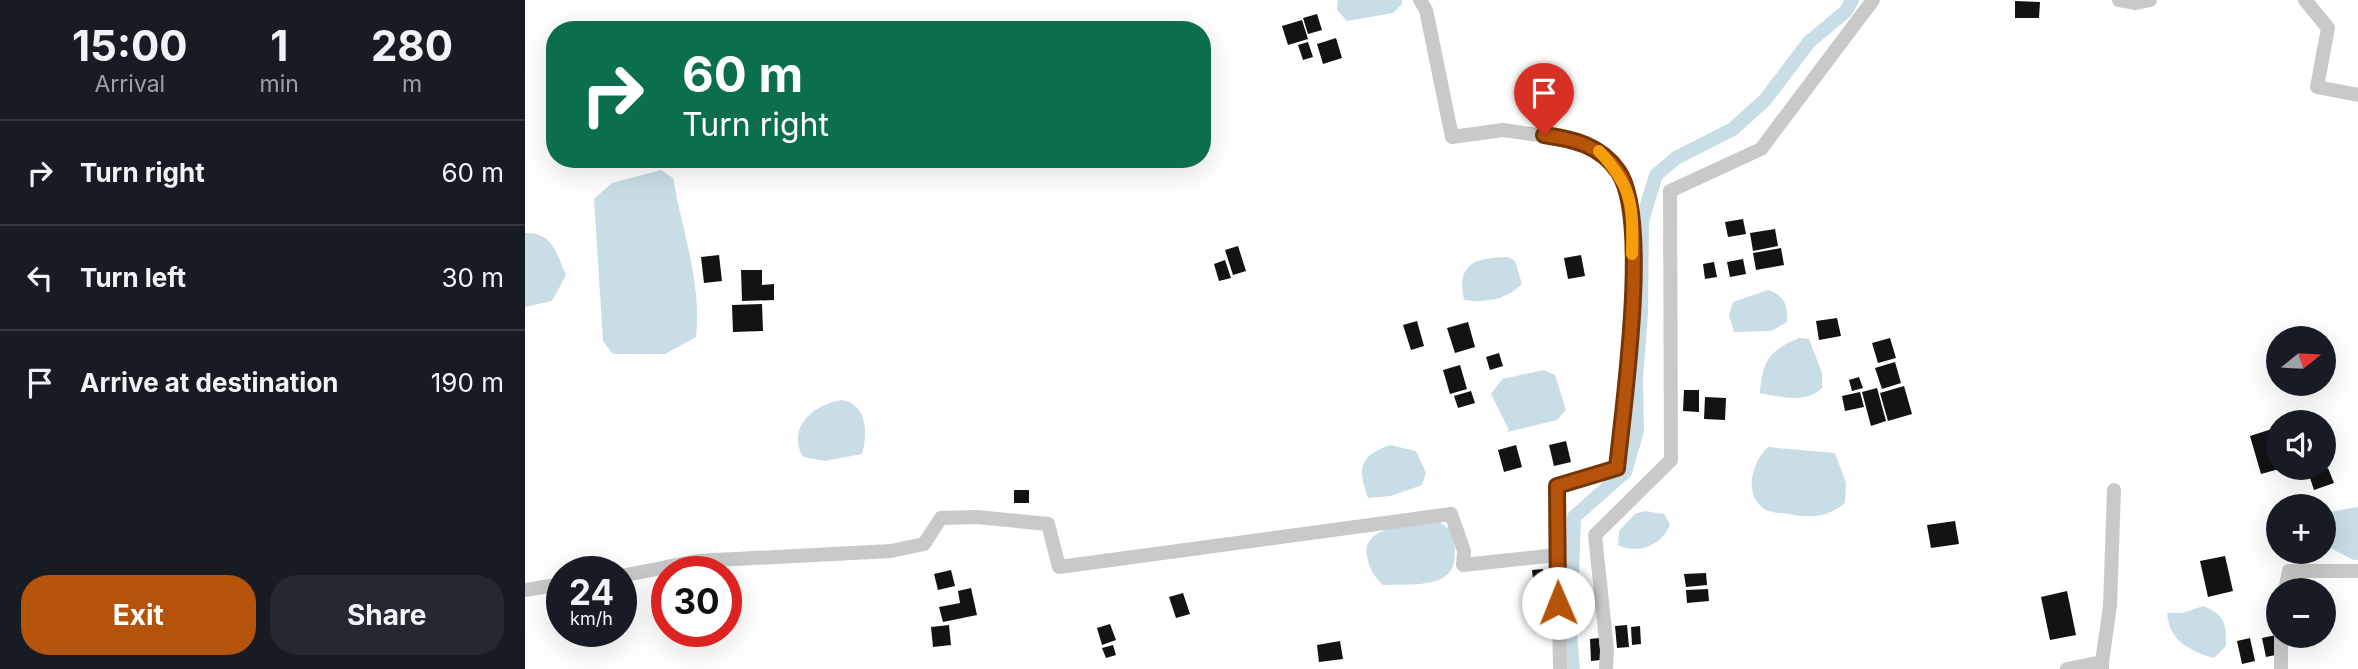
<!DOCTYPE html>
<html lang="en">
<head>
<meta charset="utf-8">
<style>
  :root { --surface:#171b24; --page:#242831; --text:#f1f3f6; --muted:#9ea1a6; --line:#363941; --accent:#b45309 }
  body { margin:0; font-family:Inter,sans-serif; background:var(--page); color:var(--text); height:100vh; display:flex; flex-direction:column; font-size:26px; white-space:nowrap }
  * { box-sizing:border-box; margin:0 }
  p { font-size:23px; color:var(--muted) }
  .icon { flex:none; width:38px; height:38px; fill:none; stroke:currentColor; stroke-width:2; stroke-linecap:round; stroke-linejoin:round }
  .map { position:relative; flex:1; overflow:hidden }
  .side { display:flex; flex-direction:column; background:var(--surface); width:525px }
  .side>* { flex:none }
  .banner { position:absolute; left:21px; top:21px; width:665px; height:147px; border-radius:28px; box-shadow:0 7px 28px #0002; background:#0b6e4f; color:#fff; overflow:hidden }
  .needle { width:46px; rotate:72deg }
  .fabs { position:absolute; left:1741px; top:326px; display:grid; gap:14px }
  .fabs a { display:grid; place-items:center; width:70px; height:70px; border-radius:50%; background:var(--surface); box-shadow:0 7px 28px #0002; font-size:35px }
  .speed { position:absolute; left:21px; top:556px; display:flex; gap:14px; font-size:35px; font-weight:700; text-align:center }
  .speed>* { display:grid; place-content:center; width:91px; height:91px; border-radius:50%; background:var(--surface); box-shadow:0 7px 28px #0002; line-height:1 }
  .speed small { font-size:18px; font-weight:400 }
  .speed .limit { border:10px solid #d22; background:#fff; color:#111 }
  .pin { position:absolute; display:grid; place-items:center; width:60px; height:60px; color:#fff; margin:-72px -30px; border-radius:50% 50% 50% 0; rotate:-45deg; box-shadow:0 0 7px #0007 }
  .pin .icon { rotate:45deg }
  .me { position:absolute; width:77px; margin:-38px; rotate:359deg; stroke-linejoin:round; filter:drop-shadow(0 0 5px #0008) }
  .turn { display:flex; align-items:center; gap:24px; height:147px; padding:0 21px; font-size:32px }
  .turn .icon { width:91px; height:91px; stroke-width:2.5 }
  .turn b { display:block; font-size:49px; line-height:60px }
  .eta { display:flex; justify-content:space-evenly; align-items:center; height:119px; text-align:center }
  .eta b { font-size:42px; font-weight:700; line-height:49px }
  .cta { display:flex; gap:14px; margin-top:auto; padding:14px 21px }
  .cta a { flex:1; height:80px; border-radius:28px; background:var(--accent); color:#fff; font-size:28px; font-weight:700; line-height:80px; text-align:center }
  .cta a+a { background:var(--page); color:var(--text) }
  ul { padding:0; list-style:none }
  li { display:flex; align-items:center; gap:21px; height:105px; padding:0 21px; border-top:2px solid var(--line) }
  li div { flex:1 }
  li b { display:block; font-size:26px }
  li em { font-style:normal }
  main { display:flex; flex:1; min-height:0 }
  .map>svg:first-child { display:block }
  .water { fill:#c8dde6 }
  .lines { fill:none; stroke-linecap:round; stroke-linejoin:round }
  .canal { stroke:#c8dde6; stroke-width:14 }
  .building { fill:#131313 }
  .street { stroke:#c9c9c9; stroke-width:14 }
  .route-casing { stroke:#753606; stroke-width:18 }
  .route { stroke:#b45309; stroke-width:12 }
  .slow { stroke:#f59e0b; stroke-width:12 }
</style>
</head>
<body>
<main>
<section class="side">
<div class="eta">
<div><b>15:00</b><p>Arrival</p></div>
<div><b>1</b><p>min</p></div>
<div><b>280</b><p>m</p></div>
</div>
<ul>
<li><svg class="icon" aria-label="right" viewBox="0 0 24 24"><path d="M7 20v-9h11M14 6l5 5-5 5"/></svg><div><b>Turn right</b></div><em>60 m</em></li>
<li><svg class="icon" aria-label="left" viewBox="0 0 24 24"><path d="M17 20v-9H6M10 6l-5 5 5 5"/></svg><div><b>Turn left</b></div><em>30 m</em></li>
<li><svg class="icon" aria-label="arrive" viewBox="0 0 24 24"><path d="M6 21V4h12l-3 4 3 4H6"/></svg><div><b>Arrive at destination</b></div><em>190 m</em></li>
</ul>
<div class="cta"><a>Exit</a><a>Share</a></div>
</section>
<div class="map">
<svg width="1833" height="669" viewBox="0 0 1833 669">
  <rect width="100%" height="100%" fill="#fff"/>
  <g class="water">
    <polygon points="813,0 877,0 877,4 868,13 822,21 812,10"/>
    <path d="M136,170L148,178C157,231 177,283 171,337L140,354H88L78,341L69,199L87,183Z"/>
    <path d="M0,233C28,232 31,253 41,275L27,301L0,307Z"/>
    <path d="M983,257L990,261L997,284C980,300 961,303 939,300C931,263 950,258 983,257Z"/>
    <path d="M1243,290C1259,295 1263,305 1262,322L1246,331L1209,332L1204,315L1208,302Z"/>
    <path d="M1274,338L1284,339L1297,373V388C1282,404 1254,397 1235,393C1237,362 1244,350 1274,338Z"/>
    <polygon points="1019,370 1030,375 1041,410 1032,420 982,432 984,430 966,394 977,379"/>
    <path d="M317,400C342,404 343,433 337,454L300,461L278,457C261,427 289,404 317,400Z"/>
    <path d="M865,445L891,451L901,473L897,485L866,496L843,498C832,468 834,456 865,445Z"/>
    <path d="M1243,447L1310,453L1321,483L1320,503C1301,518 1287,518 1263,514C1257,513 1247,513 1241,510C1217,496 1227,462 1243,447Z"/>
    <polygon points="1833,507 1833,560 1829,560 1799,545 1799,513"/>
    <path d="M1120,511L1139,514L1145,524C1138,545 1113,555 1093,545L1094,531L1110,514Z"/>
    <path d="M914,522L926,530C943,589 903,584 858,585C849,577 844,568 842,556C836,524 892,524 914,522Z"/>
    <path d="M1678,606C1699,614 1702,624 1701,646L1689,658C1665,651 1644,641 1642,613H1658Z"/>
  </g>
  <g class="lines">
    <polyline class="canal" points="1048,669 1045,633 1049,517 1100,472 1112,431 1111,380 1116,313 1117,221 1131,175 1151,158 1208,129 1240,100 1284,42 1321,11 1327,0"/>
  </g>
  <g class="building">
    <polygon points="1490,1 1515,2 1514,18 1490,18"/>
    <polygon points="792,14 797,30 783,34 778,18"/>
    <polygon points="777,20 783,39 763,45 757,26"/>
    <polygon points="811,38 817,58 798,64 792,44"/>
    <polygon points="783,42 788,57 778,60 773,45"/>
    <polygon points="1218,219 1221,234 1203,237 1200,222"/>
    <polygon points="1250,229 1253,246 1228,251 1225,233"/>
    <polygon points="713,246 721,271 708,275 700,250"/>
    <polygon points="1256,248 1259,265 1231,270 1228,253"/>
    <polygon points="194,255 197,281 179,283 176,257"/>
    <polygon points="1056,255 1060,276 1043,279 1039,258"/>
    <polygon points="1218,259 1221,274 1205,277 1202,262"/>
    <polygon points="700,260 706,278 694,281 689,264"/>
    <polygon points="1189,262 1192,277 1180,279 1178,264"/>
    <polygon points="216,270 237,270 237,285 249,284 249,300 217,301"/>
    <polygon points="237,304 238,331 208,332 207,305"/>
    <polygon points="1312,318 1316,336 1294,340 1291,321"/>
    <polygon points="892,321 899,346 886,350 878,325"/>
    <polygon points="943,322 950,347 930,353 922,328"/>
    <polygon points="1365,338 1371,358 1353,363 1347,343"/>
    <polygon points="974,353 978,366 965,370 961,357"/>
    <polygon points="1370,362 1376,383 1357,389 1350,368"/>
    <polygon points="935,365 942,389 925,394 918,370"/>
    <polygon points="1334,377 1338,388 1327,391 1324,380"/>
    <polygon points="1379,386 1387,414 1363,421 1355,393"/>
    <polygon points="1352,388 1361,421 1346,426 1337,392"/>
    <polygon points="1159,390 1174,390 1174,412 1158,411"/>
    <polygon points="946,391 950,403 933,408 929,396"/>
    <polygon points="1335,392 1339,407 1320,411 1317,396"/>
    <polygon points="1180,397 1201,398 1200,420 1179,419"/>
    <polygon points="1750,428 1754,441 1754,469 1736,474 1725,436"/>
    <polygon points="1041,441 1046,462 1029,466 1024,445"/>
    <polygon points="991,445 997,467 979,472 973,450"/>
    <polygon points="1803,468 1809,483 1789,490 1784,475"/>
    <rect x="489" y="490" width="15" height="13"/>
    <polygon points="1430,521 1434,544 1406,548 1402,525"/>
    <polygon points="1700,556 1708,591 1683,597 1675,561"/>
    <polygon points="1018,569 1022,604 1011,605 1007,570"/>
    <polygon points="426,570 430,586 413,590 409,574"/>
    <polygon points="1181,573 1182,585 1161,587 1159,574"/>
    <polygon points="446,588 452,615 418,622 414,607 435,603 433,591"/>
    <polygon points="1183,589 1184,601 1162,603 1161,590"/>
    <polygon points="1542,591 1551,635 1525,640 1516,597"/>
    <polygon points="658,593 665,614 651,618 644,597"/>
    <polygon points="585,624 591,640 577,645 572,628"/>
    <polygon points="424,625 426,645 408,647 406,627"/>
    <polygon points="1102,625 1104,647 1092,648 1090,626"/>
    <polygon points="1115,626 1116,644 1107,645 1106,627"/>
    <polygon points="1751,635 1755,654 1741,657 1737,638"/>
    <polygon points="1074,638 1076,660 1066,661 1065,639"/>
    <polygon points="1725,638 1730,661 1717,664 1712,641"/>
    <polygon points="815,641 818,659 794,662 792,645"/>
    <polygon points="588,645 591,655 581,658 577,648"/>
  </g>
  <g class="lines">
    <g class="street">
      <polyline points="895,0 901,10 927,137 978,130 1049,140 1074,151 1094,172 1107,208 1107,331 1092,469 1032,486 1035,669"/>
      <polyline points="1594,0 1611,3 1625,0"/>
      <polyline points="1780,0 1803,28 1792,87 1833,95"/>
      <polyline points="96,576 172,561 366,551 399,544 416,518 452,517 523,524 534,567 926,514 939,551 938,565 1032,555"/>
      <polyline points="0,590 37,584"/>
      <polyline points="1760,590 1764,571 1833,571"/>
      <polyline points="1756,635 1756,669"/>
      <polyline points="1577,662 1585,606 1589,490"/>
      <polyline points="1081,669 1082,650 1070,535 1146,460 1145,191 1236,149 1348,0"/>
      <polyline points="1542,669 1577,662 1577,669"/>
    </g>
  </g>
  <g class="lines">
    <g class="route-casing">
      <path id="route" d="M1019,135C1048,139 1075,145 1093,171C1126,217 1098,408 1092,468L1032,486L1033,603"/>
    </g>
    <use href="#route" class="route"/>
    <path class="slow" d="M1074,151C1108,187 1108,206 1107,254"/>
  </g>
</svg>
<div class="fabs">
<a><svg class="needle" viewBox="-14 -14 28 28"><path d="M0-13l5 13h-10z" fill="#e53935"/><path d="M0 13l5-13h-10z" fill="#9ea1a6"/></svg></a>
<a><svg class="icon" aria-label="sound" viewBox="0 0 24 24"><path d="M4 9h4l5-4v14l-5-4H4zM17 9q2 3 0 6"/></svg></a>
<a>+</a>
<a>−</a>
</div>
<div class="speed"><div>24<small>km/h</small></div><div class="limit">30</div></div>
<div class="pin" style="left:1019px;top:135px;background:#d93025"><svg class="icon" aria-label="arrive" viewBox="0 0 24 24"><path d="M6 21V4h12l-3 4 3 4H6"/></svg></div>
<svg class="me" style="left:1033px;top:603px" viewBox="-20 -20 40 40"><circle r="19" fill="#fff"/><path d="M0-13L10 11 0 6-10 11z" fill="#b45309"/></svg>
<div class="banner">
<div class="turn"><svg class="icon" aria-label="right" viewBox="0 0 24 24"><path d="M7 20v-9h11M14 6l5 5-5 5"/></svg><div><b>60 m</b>Turn right</div></div>
</div>
</div>
</main>
</body>
</html>
